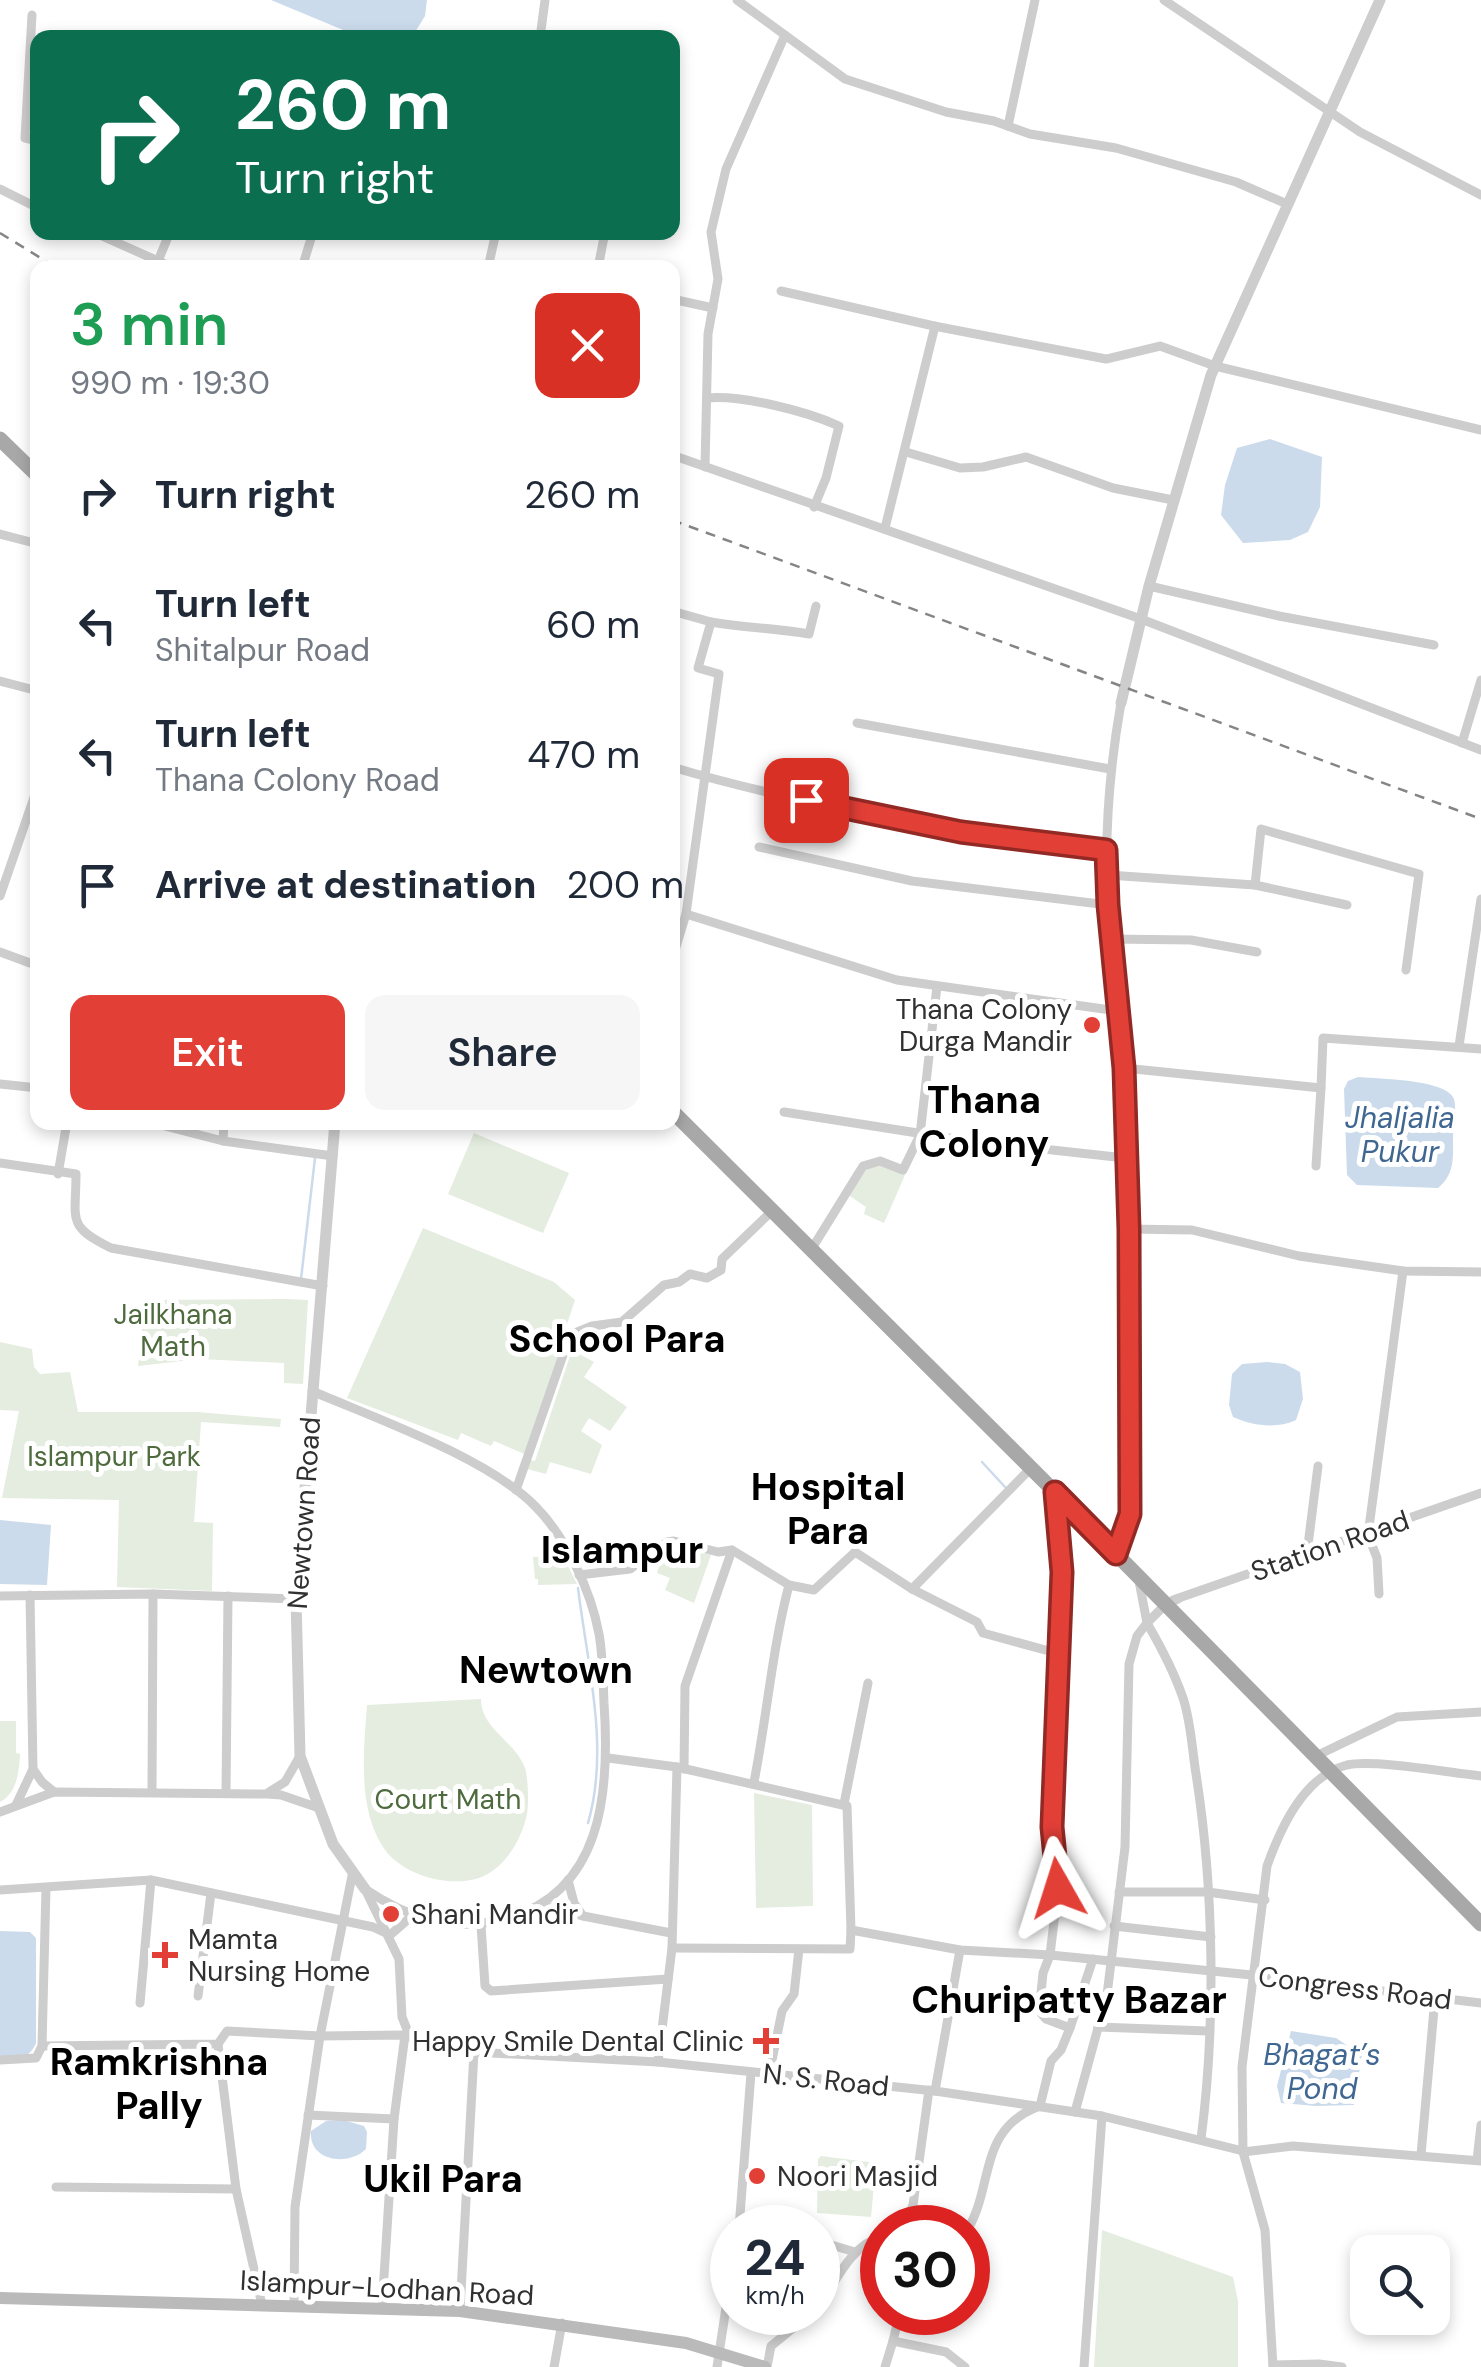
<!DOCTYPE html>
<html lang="en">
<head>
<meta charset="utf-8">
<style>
  :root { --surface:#fff; --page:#f6f6f7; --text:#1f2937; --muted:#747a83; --accent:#e23f37 }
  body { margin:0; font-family:"DM Sans",sans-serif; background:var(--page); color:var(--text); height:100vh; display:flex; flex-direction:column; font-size:38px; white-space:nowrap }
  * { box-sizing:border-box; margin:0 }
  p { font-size:32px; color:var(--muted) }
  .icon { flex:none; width:55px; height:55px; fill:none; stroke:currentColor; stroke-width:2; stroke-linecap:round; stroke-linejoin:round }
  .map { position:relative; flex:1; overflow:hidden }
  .details { position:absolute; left:30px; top:260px; width:650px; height:870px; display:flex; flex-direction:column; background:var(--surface); border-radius:20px; box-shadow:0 5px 15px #0003 }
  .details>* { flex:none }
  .top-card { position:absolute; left:30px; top:30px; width:650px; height:210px; border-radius:20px; box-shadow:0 5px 15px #0003; background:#0b6e4f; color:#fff; overflow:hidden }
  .controls { position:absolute; left:1350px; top:2235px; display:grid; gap:20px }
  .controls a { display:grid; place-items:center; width:100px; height:100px; border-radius:20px; background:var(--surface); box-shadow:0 5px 15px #0003; font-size:50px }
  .speed { position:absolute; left:710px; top:2205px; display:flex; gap:20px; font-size:50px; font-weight:700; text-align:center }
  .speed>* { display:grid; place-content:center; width:130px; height:130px; border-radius:50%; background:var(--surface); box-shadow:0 5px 15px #0003; line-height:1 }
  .speed small { font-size:25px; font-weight:400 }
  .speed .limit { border:15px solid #d22; background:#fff; color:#111 }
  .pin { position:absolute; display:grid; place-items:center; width:85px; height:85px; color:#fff; margin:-42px; border-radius:20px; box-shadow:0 5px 15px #0006 }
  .me { position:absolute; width:110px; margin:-55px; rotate:354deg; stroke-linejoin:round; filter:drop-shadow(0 0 8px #0008) }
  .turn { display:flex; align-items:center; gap:35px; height:210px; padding:0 40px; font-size:45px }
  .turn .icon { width:130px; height:130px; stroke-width:2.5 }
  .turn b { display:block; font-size:70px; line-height:85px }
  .round { display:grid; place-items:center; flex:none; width:105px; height:105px; border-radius:20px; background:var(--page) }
  .headline { display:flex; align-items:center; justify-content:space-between; height:170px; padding:0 40px }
  h1 { font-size:60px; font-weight:600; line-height:75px; color:#1e9e55 }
  .action { display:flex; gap:20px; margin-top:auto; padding:20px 40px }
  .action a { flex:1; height:115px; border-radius:20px; background:var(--accent); color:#fff; font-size:40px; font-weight:600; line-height:115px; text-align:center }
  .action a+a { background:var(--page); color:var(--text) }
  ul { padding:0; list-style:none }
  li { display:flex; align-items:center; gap:30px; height:130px; padding:0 40px }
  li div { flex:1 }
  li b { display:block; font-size:38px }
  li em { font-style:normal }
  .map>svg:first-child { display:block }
  .green { fill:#e4eddf }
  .water { fill:#cbdbec }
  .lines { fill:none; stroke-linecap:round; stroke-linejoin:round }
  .stream { stroke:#cbdbec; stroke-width:2.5 }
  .minor { stroke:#cdcdcd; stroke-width:9 }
  .tertiary { stroke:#cdcdcd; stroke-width:11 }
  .secondary { stroke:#bababa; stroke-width:12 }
  .primary { stroke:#a8a8a8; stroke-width:15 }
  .rail { stroke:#858585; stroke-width:2.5; stroke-dasharray:10 8; stroke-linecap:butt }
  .route-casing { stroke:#932924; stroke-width:25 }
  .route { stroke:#e23f37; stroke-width:18 }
  .poi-dot { fill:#e23f37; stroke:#fff; stroke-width:4 }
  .labels { text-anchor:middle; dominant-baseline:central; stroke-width:10; stroke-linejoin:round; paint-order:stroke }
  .poi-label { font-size:28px; fill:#303030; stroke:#fff; text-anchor:start }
  .park-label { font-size:28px; fill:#4e6b3e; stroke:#fff }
  .street-label { font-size:28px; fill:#303030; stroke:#fff }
  .water-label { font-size:30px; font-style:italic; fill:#3f6791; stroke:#fff }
  .district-label { font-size:38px; font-weight:bold; fill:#000; stroke:#fff }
</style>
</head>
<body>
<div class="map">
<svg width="1481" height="2367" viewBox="0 0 1481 2367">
  <rect width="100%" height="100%" fill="#fff"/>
  <g class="green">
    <polygon points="474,1133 569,1173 543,1233 448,1194"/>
    <polygon points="880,1165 905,1175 884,1223 864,1214 866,1207 847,1194 866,1168"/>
    <polygon points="423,1228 554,1282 575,1300 565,1330 569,1332 527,1455 494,1441 491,1446 461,1433 458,1440 347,1398"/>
    <polygon points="286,1299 308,1300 303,1384 284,1383 284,1363 200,1359 138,1366 144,1314 159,1300"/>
    <polygon points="0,1342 32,1349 34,1367 40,1374 70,1372 78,1412 197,1412 281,1419 280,1427 201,1422 194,1522 213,1523 212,1591 117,1587 119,1500 2,1498 19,1411 0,1410"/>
    <polygon points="572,1350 594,1362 584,1377 627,1407 610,1431 589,1418 581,1431 602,1445 591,1474 550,1462 546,1474 527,1469 530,1460 535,1461"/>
    <polygon points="670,1545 711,1555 694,1603 665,1590 670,1578 657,1573 664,1551"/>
    <polygon points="563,1556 577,1584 538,1585 538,1579 535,1579 533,1557"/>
    <path d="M481,1699C481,1729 515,1741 525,1768C528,1778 529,1803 527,1814C522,1839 504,1870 479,1878C448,1888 401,1875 383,1847C357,1807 364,1749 367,1705Z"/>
    <path d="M0,1721H16V1753L20,1754C19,1772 17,1793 0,1802Z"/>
    <polygon points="754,1793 812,1805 813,1906 756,1908"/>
    <polygon points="821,2156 876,2163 871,2217 817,2213 818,2159"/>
    <polygon points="1102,2230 1233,2277 1238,2301 1238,2367 1094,2367"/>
  </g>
  <g class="water">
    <polygon points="271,0 427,0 425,16 412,37 360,37"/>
    <polygon points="1270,439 1322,457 1320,507 1308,532 1290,540 1243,543 1221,515 1225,485 1237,448"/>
    <path d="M1358,1077C1378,1079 1447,1079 1454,1099C1457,1109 1453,1127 1453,1138C1453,1158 1455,1174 1438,1188L1357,1185L1347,1175L1344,1089L1348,1081Z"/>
    <path d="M1267,1362L1285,1364L1300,1372L1303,1399L1296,1420C1277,1429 1253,1426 1233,1417L1229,1405L1232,1374L1242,1364Z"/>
    <polygon points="0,1520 51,1525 47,1585 0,1584"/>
    <path d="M0,1931L30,1932L36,1938V2043C29,2061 16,2057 0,2056Z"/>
    <polygon points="1291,2031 1336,2038 1362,2055 1354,2105 1316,2106 1281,2103 1277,2086"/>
    <path d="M343,2120L364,2126L367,2132L366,2149C348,2167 308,2161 311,2131L326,2121Z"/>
  </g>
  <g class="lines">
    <g class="stream">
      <polyline points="301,1279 315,1158"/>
      <polyline points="982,1462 1005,1487"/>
      <path d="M578,1588C587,1663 610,1748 588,1823"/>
    </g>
    <g class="minor">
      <polyline points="737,0 845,79 946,112 994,121 1030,134 1116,148 1236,182 1287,204"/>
      <polyline points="1164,0 1360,132 1481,195"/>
      <polyline points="32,15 25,138 38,141"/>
      <polyline points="540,38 545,0"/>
      <polyline points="1008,126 1035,0"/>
      <polyline points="0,189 38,208"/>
      <polyline points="93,232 174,268"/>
      <polyline points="158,261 170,232"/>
      <polyline points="302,268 313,232"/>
      <polyline points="488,268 496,232"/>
      <polyline points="598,268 605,232"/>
      <polyline points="781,291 934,326 1106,359 1160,346 1215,366 1481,430"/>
      <polyline points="672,299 713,308"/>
      <path d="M707,398C743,395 806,411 839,426L826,478L814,507"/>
      <polyline points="906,452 960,468 983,467 1026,457 1113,488 1173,500"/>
      <polyline points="672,455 1141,619 1481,750"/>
      <polyline points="705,467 708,334 718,279 711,232 726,169 785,35"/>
      <polyline points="885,528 935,326"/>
      <polyline points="0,534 38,544"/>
      <polyline points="1149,586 1279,616 1434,645"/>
      <polyline points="672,611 711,622 698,668 719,674 686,914 672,960"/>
      <path d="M711,622C745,628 777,628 809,634L816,606"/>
      <polyline points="0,681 38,691"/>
      <polyline points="857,723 1110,769"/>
      <polyline points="1462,743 1481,680"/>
      <path d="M672,767C814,809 961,831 1107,851"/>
      <polyline points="759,847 912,881 1108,905"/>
      <polyline points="1108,875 1255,885 1261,829 1419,874 1406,970"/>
      <polyline points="1255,885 1347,905"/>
      <polyline points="0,896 38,786"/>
      <polyline points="686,914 897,980 1118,1011"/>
      <polyline points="1111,939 1191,940 1257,952"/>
      <polyline points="0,952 38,966"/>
      <polyline points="1459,1046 1481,899"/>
      <polyline points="1124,1068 1321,1088 1323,1038 1481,1049"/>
      <polyline points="0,1084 38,1088"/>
      <polyline points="784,1112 962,1140 1125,1158"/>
      <polyline points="109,1122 161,1125 223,1141 333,1156"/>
      <polyline points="223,1141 224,1122"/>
      <path d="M0,1163L76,1174C76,1220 66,1226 111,1248L323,1286"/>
      <polyline points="1316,1166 1321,1088"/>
      <polyline points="58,1174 67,1122"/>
      <polyline points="1129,1229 1192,1230 1299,1256 1403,1271 1481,1272"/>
      <polyline points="811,1250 863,1166 880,1161 903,1170 920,1135 937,986"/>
      <path d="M312,1391C375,1418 488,1458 535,1506C566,1537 591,1591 599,1634C603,1656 603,1680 604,1703C610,1790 604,1896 500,1920C450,1932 406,1917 365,1889"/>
      <polyline points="516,1490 570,1335 592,1326 622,1322 664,1285 679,1282 690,1274 707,1278 721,1270 722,1259 772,1211"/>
      <polyline points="1055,1494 1063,1572 1052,1827 1058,1888 1050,1955 1043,1973 1041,1993 1041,2013 1046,2019 1070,2028"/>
      <polyline points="1307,1553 1318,1466"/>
      <path d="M1117,1554L1129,1514C1129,1364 1128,1215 1124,1066C1122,1013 1111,960 1108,907C1104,839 1109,771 1121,703"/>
      <polyline points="579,1575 630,1569 667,1542 674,1541 718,1552 732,1550 789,1585 814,1590 855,1552 912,1589 1031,1468"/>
      <polyline points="912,1589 977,1622 983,1633 1060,1654"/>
      <polyline points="1379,1594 1377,1558 1368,1535 1403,1271"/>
      <polyline points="0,1596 153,1594 296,1599"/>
      <path d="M1178,1599L1166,1604L1147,1623C1161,1647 1174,1672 1183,1698C1191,1722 1192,1749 1196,1774C1214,1888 1216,2024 1201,2139"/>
      <polyline points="1173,1600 1481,1493"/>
      <polyline points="1316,1756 1397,1717 1481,1712"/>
      <polyline points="608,1758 677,1767 672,1948 658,2062"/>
      <polyline points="33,1769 42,1782 54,1792"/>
      <polyline points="684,1769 685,1686 732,1550"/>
      <path d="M754,1782C767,1716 772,1650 789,1585"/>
      <polyline points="152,1792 153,1594"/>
      <polyline points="269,1792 285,1782 300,1756"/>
      <polyline points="226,1793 228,1596"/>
      <polyline points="844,1804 868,1683"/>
      <polyline points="16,1805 33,1769 30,1595"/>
      <polyline points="0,1812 54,1792 267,1794 281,1795 316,1807"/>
      <polyline points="352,1876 320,2036 405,2035 432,2044 474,2052 658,2062 935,2091 1102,2116 1243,2151"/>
      <polyline points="568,1880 574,1903 583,1916 671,1933"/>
      <polyline points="0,1890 151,1880 373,1927 390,1935 413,1915"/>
      <polyline points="366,1891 399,1959 402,2017 410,2037"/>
      <polyline points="1119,1892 1208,1892 1265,1900"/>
      <polyline points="539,1905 583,1916"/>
      <polyline points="481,1925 485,1986 491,1991 668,1979"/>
      <polyline points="1114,1926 1211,1937"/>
      <polyline points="851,1930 960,1950 1050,1955 1252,1975 1481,2003"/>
      <polyline points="672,1948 850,1949 851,1930 847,1806 677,1767"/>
      <polyline points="198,1996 211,1893"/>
      <polyline points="140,2003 151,1880"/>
      <polyline points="1098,2027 1208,2031"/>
      <polyline points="218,2044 236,2189 262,2305"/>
      <polyline points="42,2046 218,2044 227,2031 320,2036 295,2207 294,2304"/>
      <polyline points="0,2060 36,2058 42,2046 46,1888"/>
      <polyline points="769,2075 782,2011 794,1994 799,1949"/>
      <polyline points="935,2091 960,1950"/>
      <polyline points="1075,2112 1107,1995 1125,1847 1129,1664 1137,1636 1147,1623 1139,1581"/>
      <polyline points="308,2115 394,2119"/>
      <polyline points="1243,2152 1293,2146 1481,2161"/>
      <polyline points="1421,2155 1435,1998"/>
      <polyline points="1477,2160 1481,2125"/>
      <polyline points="56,2187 236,2189"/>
      <polyline points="741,2217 775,2228"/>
      <polyline points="739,2228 751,2073"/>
      <polyline points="904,2228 913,2205 929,2090"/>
      <path d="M968,2229C994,2185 978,2128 1040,2106L1051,2061L1061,2050L1070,2028L1093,1959"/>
      <polyline points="818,2241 855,2252"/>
      <polyline points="382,2308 394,2119 405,2035"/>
      <path d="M818,2308C835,2283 851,2244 882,2237"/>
      <polyline points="460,2311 474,2052"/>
      <polyline points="893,2341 900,2312"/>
      <polyline points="1273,2365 1319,2364 1342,2367"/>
      <polyline points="554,2367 562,2323"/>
      <polyline points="717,2367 732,2268"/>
      <polyline points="767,2367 771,2346 813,2312"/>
      <polyline points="885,2367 893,2341 946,2352 965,2367"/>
      <polyline points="1084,2367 1102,2116"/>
      <path d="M1273,2367L1265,2230L1243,2152L1242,2067L1267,1866C1281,1827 1304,1776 1347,1765C1373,1759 1451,1773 1481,1776"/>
    </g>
    <g class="tertiary">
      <polyline points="1121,703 1149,586 1211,375 1380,0"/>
      <polyline points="335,1122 296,1599 300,1756 333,1844 365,1889"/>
    </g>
    <polyline class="secondary" points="0,2298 460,2311 686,2343 765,2367"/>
    <g class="primary">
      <polyline points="0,439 38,476"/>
      <polyline points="672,1111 1055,1492 1481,1924"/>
    </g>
    <g class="rail">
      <polyline points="0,233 57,268"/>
      <polyline points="672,520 1481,819"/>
    </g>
  </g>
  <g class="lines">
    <g class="route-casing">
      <polyline id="route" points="806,800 961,832 1106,850 1108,905 1124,1068 1129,1229 1130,1514 1116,1554 1055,1492 1062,1572 1052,1827 1058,1888"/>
    </g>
    <use href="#route" class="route"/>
  </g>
  <g class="poi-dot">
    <circle cx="1092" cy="1025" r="10"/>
    <circle cx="391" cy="1914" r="10"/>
    <path d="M160 1940h10v10h10v10h-10v10h-10v-10h-10v-10h10z"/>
    <path d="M761 2026h10v10h10v10h-10v10h-10v-10h-10v-10h10z"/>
    <circle cx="757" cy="2176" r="10"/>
  </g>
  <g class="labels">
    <g class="poi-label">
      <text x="1072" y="1009" text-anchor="end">Thana Colony<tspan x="1072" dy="32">Durga Mandir</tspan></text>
      <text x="411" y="1914">Shani Mandir</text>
      <text x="188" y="1939">Mamta<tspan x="188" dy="32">Nursing Home</tspan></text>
      <text x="744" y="2041" text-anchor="end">Happy Smile Dental Clinic</text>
      <text x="777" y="2176">Noori Masjid</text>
    </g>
    <g class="park-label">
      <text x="173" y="1314">Jailkhana<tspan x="173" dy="32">Math</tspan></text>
      <text x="114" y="1456">Islampur Park</text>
      <text x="448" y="1799">Court Math</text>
    </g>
    <g class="street-label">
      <text transform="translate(304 1513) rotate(-86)">Newtown Road</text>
      <text transform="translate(1330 1546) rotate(-19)">Station Road</text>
      <text transform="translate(1355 1988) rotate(7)">Congress Road</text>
      <text transform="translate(826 2080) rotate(6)">N. S. Road</text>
      <text transform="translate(387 2288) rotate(3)">Islampur-Lodhan Road</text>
    </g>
    <g class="water-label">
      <text x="1400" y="1117">Jhaljalia<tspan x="1400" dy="34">Pukur</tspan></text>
      <text x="1322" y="2054">Bhagat’s<tspan x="1322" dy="34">Pond</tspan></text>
    </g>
    <g class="district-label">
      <text x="984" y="1100">Thana<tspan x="984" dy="44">Colony</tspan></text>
      <text x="617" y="1339">School Para</text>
      <text x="828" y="1487">Hospital<tspan x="828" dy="44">Para</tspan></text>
      <text x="622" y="1550">Islampur</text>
      <text x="546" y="1670">Newtown</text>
      <text x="1069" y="2000">Churipatty Bazar</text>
      <text x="159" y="2062">Ramkrishna<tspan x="159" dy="44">Pally</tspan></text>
      <text x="443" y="2179">Ukil Para</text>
    </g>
  </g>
</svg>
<div class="controls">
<a><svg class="icon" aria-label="search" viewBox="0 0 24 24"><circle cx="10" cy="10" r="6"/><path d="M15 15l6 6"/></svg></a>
</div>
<div class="speed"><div>24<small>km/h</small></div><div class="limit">30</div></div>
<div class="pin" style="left:806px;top:800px;background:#d93025"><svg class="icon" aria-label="arrive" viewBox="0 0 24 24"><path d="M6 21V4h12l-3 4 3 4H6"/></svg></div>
<svg class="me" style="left:1058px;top:1888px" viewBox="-20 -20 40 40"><path d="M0-17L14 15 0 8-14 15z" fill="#e23f37" stroke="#fff" stroke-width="4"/></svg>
<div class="top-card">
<div class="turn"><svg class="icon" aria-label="right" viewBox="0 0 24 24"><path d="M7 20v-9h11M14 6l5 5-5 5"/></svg><div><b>260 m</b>Turn right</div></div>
</div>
<section class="details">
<div class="headline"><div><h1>3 min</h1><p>990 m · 19:30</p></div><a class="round" style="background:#d93025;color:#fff"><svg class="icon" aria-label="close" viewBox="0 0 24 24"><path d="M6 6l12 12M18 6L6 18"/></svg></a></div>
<ul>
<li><svg class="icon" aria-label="right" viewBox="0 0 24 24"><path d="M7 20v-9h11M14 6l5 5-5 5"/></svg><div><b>Turn right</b></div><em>260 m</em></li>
<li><svg class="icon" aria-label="left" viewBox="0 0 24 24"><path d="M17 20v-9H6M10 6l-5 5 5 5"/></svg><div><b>Turn left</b><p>Shitalpur Road</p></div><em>60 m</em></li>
<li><svg class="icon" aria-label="left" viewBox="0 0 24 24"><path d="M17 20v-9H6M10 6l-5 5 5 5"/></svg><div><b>Turn left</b><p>Thana Colony Road</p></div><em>470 m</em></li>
<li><svg class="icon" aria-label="arrive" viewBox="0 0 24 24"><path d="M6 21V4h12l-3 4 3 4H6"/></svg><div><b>Arrive at destination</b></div><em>200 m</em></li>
</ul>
<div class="action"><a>Exit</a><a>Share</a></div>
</section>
</div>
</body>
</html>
